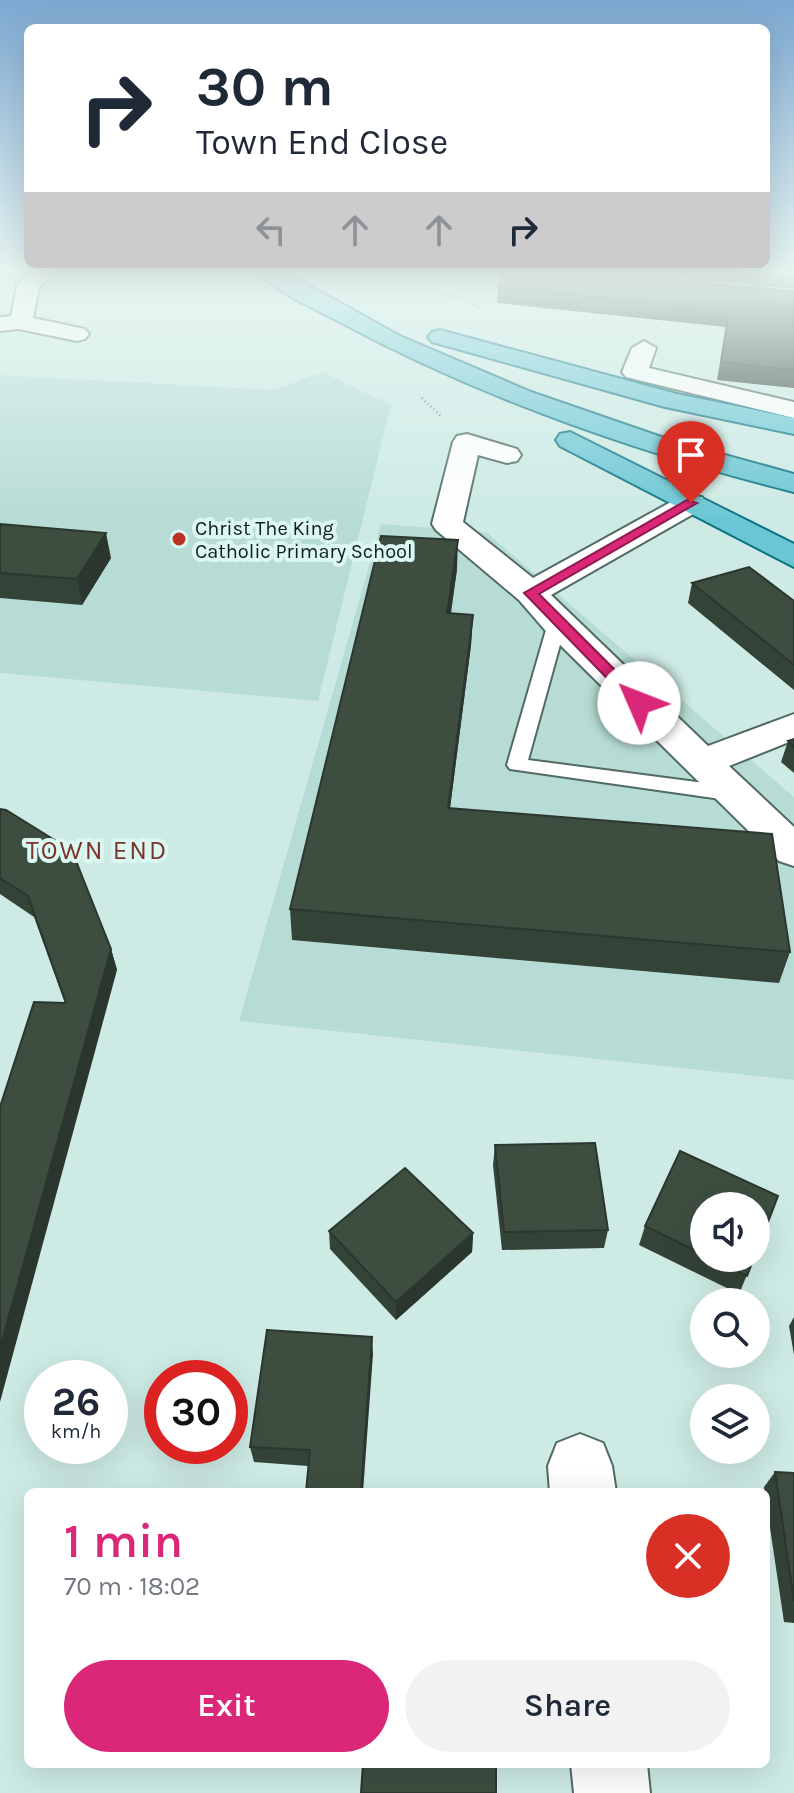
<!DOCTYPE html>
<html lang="en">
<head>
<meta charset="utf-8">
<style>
  :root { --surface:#fff; --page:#f2f2f3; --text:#1f2937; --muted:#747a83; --accent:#db2777 }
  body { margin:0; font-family:Karla,sans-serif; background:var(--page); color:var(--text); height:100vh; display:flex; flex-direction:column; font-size:30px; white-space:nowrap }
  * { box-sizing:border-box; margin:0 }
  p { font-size:26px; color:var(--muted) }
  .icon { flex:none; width:44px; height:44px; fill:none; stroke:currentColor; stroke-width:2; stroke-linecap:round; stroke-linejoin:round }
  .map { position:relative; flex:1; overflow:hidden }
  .side { position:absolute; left:24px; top:1488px; width:746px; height:280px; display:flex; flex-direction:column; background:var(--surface); border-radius:12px; box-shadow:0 8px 32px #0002 }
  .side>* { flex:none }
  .top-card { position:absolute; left:24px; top:24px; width:746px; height:244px; border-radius:12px; box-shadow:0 8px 32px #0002; background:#fff; color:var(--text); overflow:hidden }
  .tools { position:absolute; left:690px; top:1192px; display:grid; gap:16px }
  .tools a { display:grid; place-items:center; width:80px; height:80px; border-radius:50%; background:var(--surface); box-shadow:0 8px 32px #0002; font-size:40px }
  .speed { position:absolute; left:24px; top:1360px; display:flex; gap:16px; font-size:40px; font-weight:700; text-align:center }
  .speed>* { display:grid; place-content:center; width:104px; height:104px; border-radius:50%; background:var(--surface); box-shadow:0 8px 32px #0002; line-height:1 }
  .speed small { font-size:20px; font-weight:400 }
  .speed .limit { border:12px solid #d22; background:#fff; color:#111 }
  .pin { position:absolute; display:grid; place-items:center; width:68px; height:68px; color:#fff; margin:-82px -34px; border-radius:50% 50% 50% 0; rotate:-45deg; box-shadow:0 0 8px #0007 }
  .pin .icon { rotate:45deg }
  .me { position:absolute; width:88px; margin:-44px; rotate:314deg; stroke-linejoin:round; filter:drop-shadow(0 0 6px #0008) }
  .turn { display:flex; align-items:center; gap:28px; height:168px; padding:0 40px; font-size:36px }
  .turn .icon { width:104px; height:104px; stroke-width:2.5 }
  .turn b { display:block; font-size:56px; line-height:68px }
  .lanes { display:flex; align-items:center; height:76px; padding:0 40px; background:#0003; justify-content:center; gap:40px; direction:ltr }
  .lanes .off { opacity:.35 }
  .round { display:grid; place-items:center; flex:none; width:84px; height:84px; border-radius:42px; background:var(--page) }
  .overview { display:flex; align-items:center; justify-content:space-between; height:136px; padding:0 40px }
  h1 { font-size:48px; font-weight:600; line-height:60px; color:var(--accent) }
  .action { display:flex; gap:16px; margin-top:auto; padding:16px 40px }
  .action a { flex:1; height:92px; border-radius:48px; background:var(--accent); color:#fff; font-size:32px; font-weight:600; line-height:92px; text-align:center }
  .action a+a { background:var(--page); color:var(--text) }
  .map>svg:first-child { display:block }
  .built { fill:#b7dcd5 }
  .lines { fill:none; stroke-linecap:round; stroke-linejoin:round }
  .lane-casing { stroke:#516a65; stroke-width:4 }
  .street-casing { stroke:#516a65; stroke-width:4 }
  .primary-casing { stroke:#0b7281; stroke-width:4 }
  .path { stroke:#6a7d7a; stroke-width:3; stroke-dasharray:1 3; stroke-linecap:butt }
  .lane { fill:#fff; fill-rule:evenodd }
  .street { fill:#fff; fill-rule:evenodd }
  .primary { fill:#6ac6d4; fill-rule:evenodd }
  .wall { fill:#344338 }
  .shaded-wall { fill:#2b372e }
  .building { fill:#3d4e41; stroke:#2b372e; stroke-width:2 }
  .route { fill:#db2777; stroke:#8e194d; stroke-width:2 }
  .poi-dot { fill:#bd3023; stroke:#daf7f1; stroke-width:3 }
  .labels { text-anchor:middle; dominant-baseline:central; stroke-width:8; stroke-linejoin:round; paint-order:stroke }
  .far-poi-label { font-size:20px; fill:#131d1b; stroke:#daf7f1; text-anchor:start }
  .neighbourhood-label { font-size:26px; letter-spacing:2px; fill:#7a342b; stroke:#daf7f1 }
</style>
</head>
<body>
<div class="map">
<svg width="794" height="1793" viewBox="0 0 794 1793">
  <rect width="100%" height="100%" fill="#cdeae4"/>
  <g class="built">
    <polygon points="322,372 391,405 318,701 0,673 0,375 275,390"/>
    <polygon points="381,524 486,532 794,797 794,1080 239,1021"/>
  </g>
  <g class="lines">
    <g class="lane-casing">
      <polygon id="lane" points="557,618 566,623 528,760 735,787 745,794 742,799 735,801 510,769 507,765 548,623"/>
    </g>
    <g class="street-casing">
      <g id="street">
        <polygon points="31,271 55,271 39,287 33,318 85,329 89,334 85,339 77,341 19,329 0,331 0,317 11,316 17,285"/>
        <polygon points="644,341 656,348 649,368 794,402 794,418 626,377 622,372 632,348"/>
        <polygon points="467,434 517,449 521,455 517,461 507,463 478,455 463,522 533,578 680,497 702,497 706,503 702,509 551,595 708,746 794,714 794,740 729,766 794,827 794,866 779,861 545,630 519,600 436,530 432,524 453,442 457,436"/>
        <polygon points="580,1434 603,1443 612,1466 616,1492 550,1492 548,1466 557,1443"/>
        <polygon points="571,1764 647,1764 650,1793 574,1793"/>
      </g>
    </g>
    <g class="primary-casing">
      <g id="primary">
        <path d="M257,271H283L400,336L531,392L667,439L794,474V492C634,452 479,397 334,319C314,309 270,288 257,271Z"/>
        <polygon points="440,330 677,394 794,418 794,434 665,407 432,342 428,337 432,332"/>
        <polygon points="570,432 794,544 794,567 560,446 556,440 560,434"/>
      </g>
    </g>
    <g class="path">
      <polyline points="147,271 160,283 229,274"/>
      <polyline points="395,271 481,308"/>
      <polyline points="467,298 465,289 472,271"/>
      <polyline points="422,398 441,416"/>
    </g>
    <use href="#lane" class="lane"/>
    <use href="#street" class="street"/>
    <use href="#primary" class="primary"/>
  </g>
  <g class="wall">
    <polygon points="500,271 578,271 794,291 794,388 717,380 726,327 497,303 498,287 503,279 500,276"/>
    <polygon points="604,271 794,271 794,289"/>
    <polygon points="0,524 111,558 82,605 0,598"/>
    <polygon points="457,569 451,613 473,615 471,645 450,808 790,952 779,983 292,940 290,909"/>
    <polygon points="692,583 794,601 794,690 688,603"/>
    <polygon points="794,739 794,773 781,762 788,741"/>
    <polygon points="0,809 111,949 117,970 65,1003 34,917 0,894"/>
    <polygon points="495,1145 608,1230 604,1248 502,1250 493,1165"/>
    <polygon points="704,1206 704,1258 754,1258 739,1294 639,1245 645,1226"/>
    <polygon points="329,1231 473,1233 472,1252 396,1320 330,1249"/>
    <polygon points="794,1317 794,1355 789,1326"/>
    <polygon points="373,1354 308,1466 254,1462 250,1447"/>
    <polygon points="775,1472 794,1473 794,1623 784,1622 764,1487"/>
  </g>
  <g class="shaded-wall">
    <polygon points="106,533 111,558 82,605 77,579"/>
    <polygon points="458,540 457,569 446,643 447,613"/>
    <polygon points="473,615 471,645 446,839 448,808"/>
    <polygon points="111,949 117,970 0,1402 0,1348"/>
    <polygon points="473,1233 472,1252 396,1320 396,1302"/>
    <polygon points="372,1337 373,1354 363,1492 361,1492"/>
  </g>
  <g class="building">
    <polygon points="508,271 578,271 794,291 794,370 721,362 729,310 498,287"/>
    <polygon points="0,524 106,533 77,579 0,573"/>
    <polygon points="381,536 458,540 447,613 473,615 448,808 772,834 790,952 290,909"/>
    <polygon points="749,567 794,601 794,665 692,583"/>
    <polygon points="794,739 794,747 788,741"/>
    <polygon points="0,809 6,810 72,851 111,949 0,1348 0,1107 34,1002 66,1003 28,896 0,878"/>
    <polygon points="595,1143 608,1230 504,1232 495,1145"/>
    <polygon points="680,1151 778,1196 756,1253 756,1206 704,1206 704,1255 645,1226"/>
    <polygon points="405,1168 473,1233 396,1302 329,1231"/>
    <polygon points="710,1258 754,1258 747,1276"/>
    <polygon points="267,1330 372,1337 361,1492 306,1492 310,1450 250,1447"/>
    <polygon points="775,1472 794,1473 794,1601"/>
    <polygon points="363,1764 496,1764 496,1793 361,1793"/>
  </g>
  <linearGradient id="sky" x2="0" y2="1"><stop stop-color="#7ca8d0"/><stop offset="0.52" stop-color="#e8f6f3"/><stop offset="1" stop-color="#e8f6f3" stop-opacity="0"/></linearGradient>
  <rect width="794" height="522" fill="url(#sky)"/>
  <polygon class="route" points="687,500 697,503 539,594 645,700 647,703 639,707 634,706 524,593"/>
  <circle class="poi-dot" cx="179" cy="539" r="8"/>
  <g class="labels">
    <g class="far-poi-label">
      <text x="195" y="528">Christ The King<tspan x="195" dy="23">Catholic Primary School</tspan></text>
    </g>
    <g class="neighbourhood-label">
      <text x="97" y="850">TOWN END</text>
    </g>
  </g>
</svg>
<div class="tools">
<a><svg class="icon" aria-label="sound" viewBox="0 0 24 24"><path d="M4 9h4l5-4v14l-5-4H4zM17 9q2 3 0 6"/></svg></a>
<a><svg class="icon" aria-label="search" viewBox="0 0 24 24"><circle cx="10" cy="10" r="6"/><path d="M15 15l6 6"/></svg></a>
<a><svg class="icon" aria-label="layers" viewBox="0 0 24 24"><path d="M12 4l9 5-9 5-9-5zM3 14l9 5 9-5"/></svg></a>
</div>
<div class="speed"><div>26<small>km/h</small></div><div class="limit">30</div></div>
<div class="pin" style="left:691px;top:503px;background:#d93025"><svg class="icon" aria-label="arrive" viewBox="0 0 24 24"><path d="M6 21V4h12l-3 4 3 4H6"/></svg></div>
<svg class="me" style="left:639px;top:703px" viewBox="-20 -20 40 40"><circle r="19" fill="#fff"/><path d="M0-13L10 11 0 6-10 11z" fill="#db2777"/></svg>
<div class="top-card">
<div class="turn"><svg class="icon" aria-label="right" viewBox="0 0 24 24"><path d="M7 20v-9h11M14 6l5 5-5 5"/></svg><div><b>30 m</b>Town End Close</div></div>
<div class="lanes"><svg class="icon off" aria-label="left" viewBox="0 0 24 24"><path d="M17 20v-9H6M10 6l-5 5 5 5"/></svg><svg class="icon off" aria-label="ahead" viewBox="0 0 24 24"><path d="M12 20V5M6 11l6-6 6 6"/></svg><svg class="icon off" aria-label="ahead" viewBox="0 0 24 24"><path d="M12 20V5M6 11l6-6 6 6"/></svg><svg class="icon" aria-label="right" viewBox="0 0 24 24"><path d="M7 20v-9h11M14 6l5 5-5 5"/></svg></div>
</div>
<section class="side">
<div class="overview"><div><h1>1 min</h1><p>70 m · 18:02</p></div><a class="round" style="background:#d93025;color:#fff"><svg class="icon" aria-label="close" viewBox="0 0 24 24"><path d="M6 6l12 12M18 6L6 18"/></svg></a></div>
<div class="action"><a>Exit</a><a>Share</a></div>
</section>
</div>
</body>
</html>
